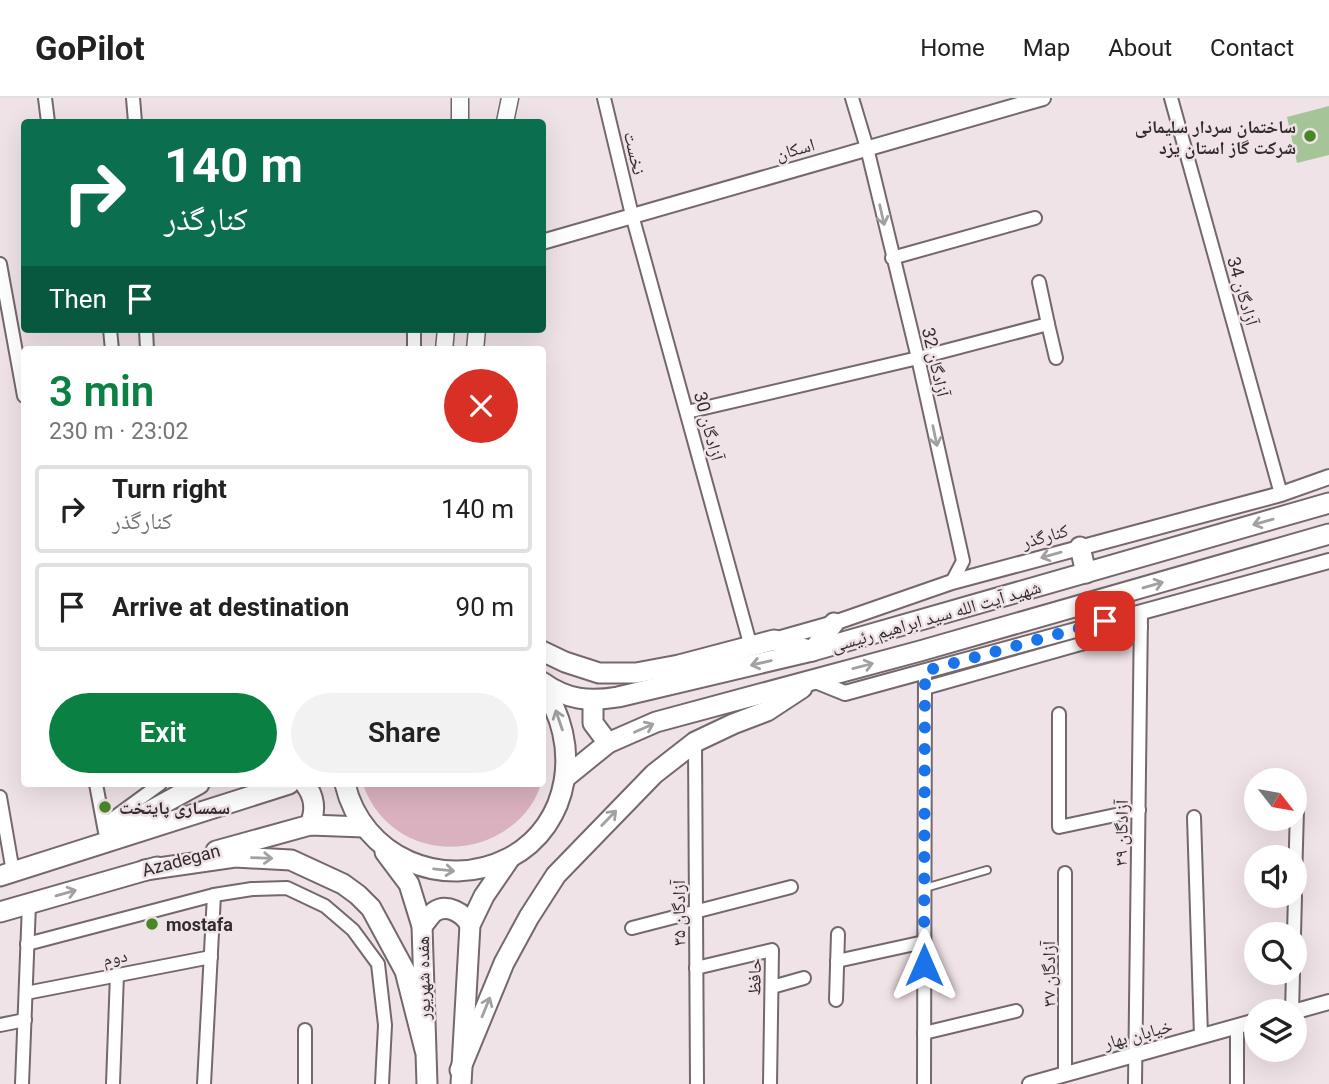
<!DOCTYPE html>
<html lang="en">
<head>
<meta charset="utf-8">
<style>
  :root { --surface:#fff; --page:#f2f2f2; --text:#222; --muted:#767676; --line:#e0e0e0; --accent:#0b8043 }
  body { margin:0; font-family:Roboto,"Noto Naskh Arabic",sans-serif; background:var(--page); color:var(--text); height:100vh; display:flex; flex-direction:column; font-size:26px; white-space:nowrap }
  * { box-sizing:border-box; margin:0 }
  p { font-size:23px; color:var(--muted) }
  .icon { flex:none; width:38px; height:38px; fill:none; stroke:currentColor; stroke-width:2; stroke-linecap:round; stroke-linejoin:round }
  .map { position:relative; flex:1; overflow:hidden }
  .drawer { position:absolute; left:21px; top:248px; width:525px; height:441px; display:flex; flex-direction:column; background:var(--surface); border-radius:7px; box-shadow:0 7px 28px #0002 }
  .drawer>* { flex:none }
  .hud { position:absolute; left:21px; top:21px; width:525px; height:214px; border-radius:7px; box-shadow:0 7px 28px #0002; background:#0b6e4f; color:#fff; overflow:hidden }
  .needle { width:46px; rotate:121deg }
  .buttons { position:absolute; left:1244px; top:670px; display:grid; gap:14px }
  .buttons a { display:grid; place-items:center; width:63px; height:63px; border-radius:50%; background:var(--surface); box-shadow:0 7px 28px #0002; font-size:35px }
  .pin { position:absolute; display:grid; place-items:center; width:60px; height:60px; color:#fff; margin:-30px; border-radius:14px; box-shadow:0 4px 10px #0006 }
  .me { position:absolute; width:77px; margin:-38px; rotate:0deg; stroke-linejoin:round; filter:drop-shadow(0 0 5px #0008) }
  .turn { display:flex; align-items:center; gap:24px; height:147px; padding:0 28px; font-size:32px }
  .turn .icon { width:91px; height:91px; stroke-width:2.5 }
  .turn b { display:block; font-size:49px; line-height:60px }
  .then { display:flex; align-items:center; height:66px; padding:0 28px; background:#0003; gap:14px; font-size:26px }
  .round { display:grid; place-items:center; flex:none; width:74px; height:74px; border-radius:37px; background:var(--page) }
  .summary { display:flex; align-items:center; justify-content:space-between; height:119px; padding:0 28px }
  h1 { font-size:42px; font-weight:600; line-height:52px; color:var(--accent) }
  .button { display:flex; gap:14px; margin-top:auto; padding:14px 28px }
  .button a { flex:1; height:80px; border-radius:42px; background:var(--accent); color:#fff; font-size:28px; font-weight:600; line-height:80px; text-align:center }
  .button a+a { background:var(--page); color:var(--text) }
  ul { padding:0; list-style:none }
  li { display:flex; align-items:center; gap:21px; height:88px; margin:0 14px 10px; padding:0 14px; border:4px solid var(--line); border-radius:7px }
  li div { flex:1 }
  li b { display:block; font-size:26px }
  li em { font-style:normal }
  header { display:flex; align-items:center; gap:42px; box-sizing:border-box; height:98px; padding:0 35px; background:var(--surface); border-bottom:2px solid var(--line) }
  header strong { font-size:33px }
  nav { display:flex; gap:38px; margin-inline-start:auto; font-size:24px }
  .map>svg:first-child { display:block }
  .green { fill:#dab1bf }
  .building { fill:#a5c599 }
  .lines { fill:none; stroke-linecap:round; stroke-linejoin:round }
  .service-casing { stroke:#74686c; stroke-width:10 }
  .minor-casing { stroke:#74686c; stroke-width:16 }
  .tertiary-casing { stroke:#74686c; stroke-width:18 }
  .secondary-casing { stroke:#74686c; stroke-width:19 }
  .primary-casing { stroke:#74686c; stroke-width:23 }
  .service { stroke:#fff; stroke-width:6 }
  .minor { stroke:#fff; stroke-width:12 }
  .tertiary { stroke:#fff; stroke-width:14 }
  .secondary { stroke:#fff; stroke-width:16 }
  .primary { stroke:#fff; stroke-width:19 }
  .oneway { stroke:#a2a0a0 }
  .route { stroke:#1a73e8; stroke-width:12; stroke-dasharray:0 21.6 }
  .poi-dot { fill:#478728; stroke:#f0e3e7; stroke-width:2.5 }
  .labels { text-anchor:middle; dominant-baseline:central; stroke-width:5; stroke-linejoin:round; paint-order:stroke }
  .poi-label { font-size:18px; font-weight:bold; fill:#312c2d; stroke:#f0e3e7; text-anchor:start }
  .street-label { font-size:18px; fill:#312c2d; stroke:#f0e3e7 }
</style>
</head>
<body>
<header>
<strong>GoPilot</strong>
<nav><a>Home</a><a>Map</a><a>About</a><a>Contact</a></nav>
</header>
<div class="map">
<svg width="1329" height="986" viewBox="0 0 1329 986">
  <rect width="100%" height="100%" fill="#f0e3e7"/>
  <path class="green" d="M363,686H541C536,703 524,719 510,729C459,767 384,749 363,686Z"/>
  <polygon class="building" points="1329,8 1329,57 1297,65 1287,19"/>
  <g class="lines">
    <g class="service-casing">
      <polyline id="service" points="925,790 987,772"/>
    </g>
    <g class="minor-casing">
      <g id="minor">
        <polyline points="45,0 48,24"/>
        <polyline points="133,0 135,24"/>
        <polyline points="604,0 632,117 751,549"/>
        <polyline points="852,0 867,50 918,260 963,463 952,484"/>
        <polyline points="1171,0 1281,396"/>
        <polyline points="892,160 1035,120"/>
        <polyline points="0,166 24,298"/>
        <polyline points="1039,184 1048,226"/>
        <polyline points="110,231 112,252"/>
        <polyline points="146,231 147,252"/>
        <polyline points="414,231 414,252"/>
        <polyline points="687,314 918,260 1048,226 1056,260"/>
        <polyline points="925,590 1141,529"/>
        <polyline points="1059,616 1059,729 1139,712"/>
        <polyline points="695,644 697,986"/>
        <polyline points="96,686 105,734"/>
        <polyline points="0,699 13,774"/>
        <polyline points="1194,719 1201,938"/>
        <polyline points="104,727 160,686"/>
        <polyline points="1065,775 1065,976"/>
        <polyline points="1295,783 1297,711"/>
        <polyline points="632,830 791,789"/>
        <polyline points="1294,836 1295,798"/>
        <polyline points="27,846 214,797 252,791 287,790 325,808 353,832 378,866 385,927 382,986"/>
        <polyline points="837,863 924,844"/>
        <polyline points="696,870 772,852 770,986"/>
        <polyline points="772,889 804,880"/>
        <polyline points="26,895 211,859"/>
        <polyline points="836,902 838,836"/>
        <polyline points="1292,914 1293,875"/>
        <polyline points="0,927 25,922"/>
        <polyline points="1237,929 1237,986"/>
        <polyline points="924,935 1016,913"/>
        <polyline points="22,986 29,806"/>
        <polyline points="113,986 117,876"/>
        <polyline points="204,986 214,797"/>
        <polyline points="305,986 305,932"/>
        <polyline points="924,986 925,573"/>
        <polyline points="1135,986 1141,515"/>
      </g>
    </g>
    <g class="tertiary-casing">
      <g id="tertiary">
        <polyline points="542,144 1043,0"/>
        <polyline points="774,542 834,525 952,484 1281,396 1329,379"/>
        <polyline points="813,582 845,595 1329,463"/>
        <polyline points="1293,914 1329,904"/>
        <polyline points="1030,986 1256,923"/>
      </g>
    </g>
    <g class="secondary-casing">
      <g id="secondary">
        <polyline points="460,24 460,0"/>
        <polyline points="505,24 510,0"/>
        <polyline points="444,252 446,231"/>
        <polyline points="475,252 477,231"/>
      </g>
    </g>
    <g class="primary-casing">
      <g id="primary">
        <polyline points="1080,449 1086,475"/>
        <polyline points="542,553 565,564 599,575 636,575 679,567 774,542 812,553 834,525"/>
        <path d="M542,584C567,602 589,604 618,599L812,553L1329,405"/>
        <polyline points="593,604 593,625 608,645"/>
        <polyline points="566,679 608,645 656,624 920,553 1329,436"/>
        <path d="M305,686C315,699 316,712 310,727"/>
        <path d="M345,686C362,759 443,794 509,760C572,727 582,644 542,589"/>
        <polyline points="118,733 126,726 199,686"/>
        <polyline points="216,753 310,727 364,729"/>
        <polyline points="385,754 409,786 422,828 427,986"/>
        <polyline points="145,772 235,759 291,762 343,786 358,797 371,810 405,873 425,952"/>
        <polyline points="0,778 289,686"/>
        <polyline points="0,814 157,769"/>
        <path d="M422,828C426,824 430,817 434,814C447,805 464,815 470,827"/>
        <polyline points="460,972 504,865 529,819 556,777 654,676 695,644 733,626 767,613 802,590"/>
        <polyline points="461,986 470,827 484,798 510,760"/>
      </g>
    </g>
    <use href="#service" class="service"/>
    <use href="#minor" class="minor"/>
    <use href="#tertiary" class="tertiary"/>
    <use href="#secondary" class="secondary"/>
    <use href="#primary" class="primary"/>
  </g>
  <defs><path id="oneway-shaft" d="M-6 0H5M1.5-3L5.5 0L1.5 3" fill="none" stroke-width="1.6" stroke-linecap="round" stroke-linejoin="round" transform="scale(1.75)"/></defs>
  <g class="oneway">
    <use href="#oneway-shaft" transform="translate(882 117) rotate(77)"/>
    <use href="#oneway-shaft" transform="translate(935 338) rotate(78)"/>
    <use href="#oneway-shaft" transform="translate(1263 424) rotate(164)"/>
    <use href="#oneway-shaft" transform="translate(1051 457) rotate(164)"/>
    <use href="#oneway-shaft" transform="translate(1153 487) rotate(-16)"/>
    <use href="#oneway-shaft" transform="translate(761 565) rotate(167)"/>
    <use href="#oneway-shaft" transform="translate(863 568) rotate(-15)"/>
    <use href="#oneway-shaft" transform="translate(559 622) rotate(-109)"/>
    <use href="#oneway-shaft" transform="translate(644 630) rotate(-24)"/>
    <use href="#oneway-shaft" transform="translate(609 720) rotate(-46)"/>
    <use href="#oneway-shaft" transform="translate(262 760) rotate(2)"/>
    <use href="#oneway-shaft" transform="translate(444 772) rotate(6)"/>
    <use href="#oneway-shaft" transform="translate(66 795) rotate(-16)"/>
    <use href="#oneway-shaft" transform="translate(486 909) rotate(-68)"/>
  </g>
  <g class="lines">
    <polyline class="route" points="924,867 925,573 1105,523"/>
  </g>
  <g class="poi-dot">
    <circle cx="1310" cy="38" r="7"/>
    <circle cx="105" cy="709" r="7"/>
    <circle cx="152" cy="826" r="7"/>
  </g>
  <g class="labels">
    <g class="poi-label">
      <text x="1296" y="28" text-anchor="end">ساختمان سردار سلیمانی<tspan x="1296" dy="21">شرکت گاز استان یزد</tspan></text>
      <text x="119" y="709">سمساری پایتخت</text>
      <text x="166" y="826">mostafa</text>
    </g>
    <g class="street-label">
      <text transform="translate(795 51) rotate(-16)">اسکان</text>
      <text transform="translate(635 55) rotate(77)">نخست</text>
      <text transform="translate(1243 193) rotate(74)">آزادگان 34</text>
      <text transform="translate(936 264) rotate(77)">آزادگان 32</text>
      <text transform="translate(709 328) rotate(75)">آزادگان 30</text>
      <text transform="translate(1045 438) rotate(-16)">کنارگذر</text>
      <text transform="translate(936 518) rotate(-16)">شهید آیت الله سید ابراهیم رئیسی</text>
      <text transform="translate(1121 735) rotate(-89)">آزادگان ۳۹</text>
      <text transform="translate(181 762) rotate(-15)">Azadegan</text>
      <text transform="translate(678 815) rotate(-90)">آزادگان ۳۵</text>
      <text transform="translate(115 859) rotate(-11)">دوم</text>
      <text transform="translate(1048 876) rotate(-90)">آزادگان ۳۷</text>
      <text transform="translate(754 879) rotate(-89)">حافظ</text>
      <text transform="translate(423 880) rotate(-91)">هفده شهریور</text>
      <text transform="translate(1138 936) rotate(-15)">خیابان بهار</text>
    </g>
  </g>
</svg>
<div class="buttons">
<a><svg class="needle" viewBox="-14 -14 28 28"><path d="M0-13l5 13h-10z" fill="#e53935"/><path d="M0 13l5-13h-10z" fill="#767676"/></svg></a>
<a><svg class="icon" aria-label="sound" viewBox="0 0 24 24"><path d="M4 9h4l5-4v14l-5-4H4zM17 9q2 3 0 6"/></svg></a>
<a><svg class="icon" aria-label="search" viewBox="0 0 24 24"><circle cx="10" cy="10" r="6"/><path d="M15 15l6 6"/></svg></a>
<a><svg class="icon" aria-label="layers" viewBox="0 0 24 24"><path d="M12 4l9 5-9 5-9-5zM3 14l9 5 9-5"/></svg></a>
</div>
<div class="pin" style="left:1105px;top:523px;background:#d93025"><svg class="icon" aria-label="arrive" viewBox="0 0 24 24"><path d="M6 21V4h12l-3 4 3 4H6"/></svg></div>
<svg class="me" style="left:924px;top:867px" viewBox="-20 -20 40 40"><path d="M0-17L14 15 0 8-14 15z" fill="#1a73e8" stroke="#fff" stroke-width="4"/></svg>
<div class="hud">
<div class="turn"><svg class="icon" aria-label="right" viewBox="0 0 24 24"><path d="M7 20v-9h11M14 6l5 5-5 5"/></svg><div><b>140 m</b>کنارگذر</div></div>
<div class="then">Then<svg class="icon" aria-label="arrive" viewBox="0 0 24 24"><path d="M6 21V4h12l-3 4 3 4H6"/></svg></div>
</div>
<section class="drawer">
<div class="summary"><div><h1>3 min</h1><p>230 m · 23:02</p></div><a class="round" style="background:#d93025;color:#fff"><svg class="icon" aria-label="close" viewBox="0 0 24 24"><path d="M6 6l12 12M18 6L6 18"/></svg></a></div>
<ul>
<li><svg class="icon" aria-label="right" viewBox="0 0 24 24"><path d="M7 20v-9h11M14 6l5 5-5 5"/></svg><div><b>Turn right</b><p>کنارگذر</p></div><em>140 m</em></li>
<li><svg class="icon" aria-label="arrive" viewBox="0 0 24 24"><path d="M6 21V4h12l-3 4 3 4H6"/></svg><div><b>Arrive at destination</b></div><em>90 m</em></li>
</ul>
<div class="button"><a>Exit</a><a>Share</a></div>
</section>
</div>
</body>
</html>
